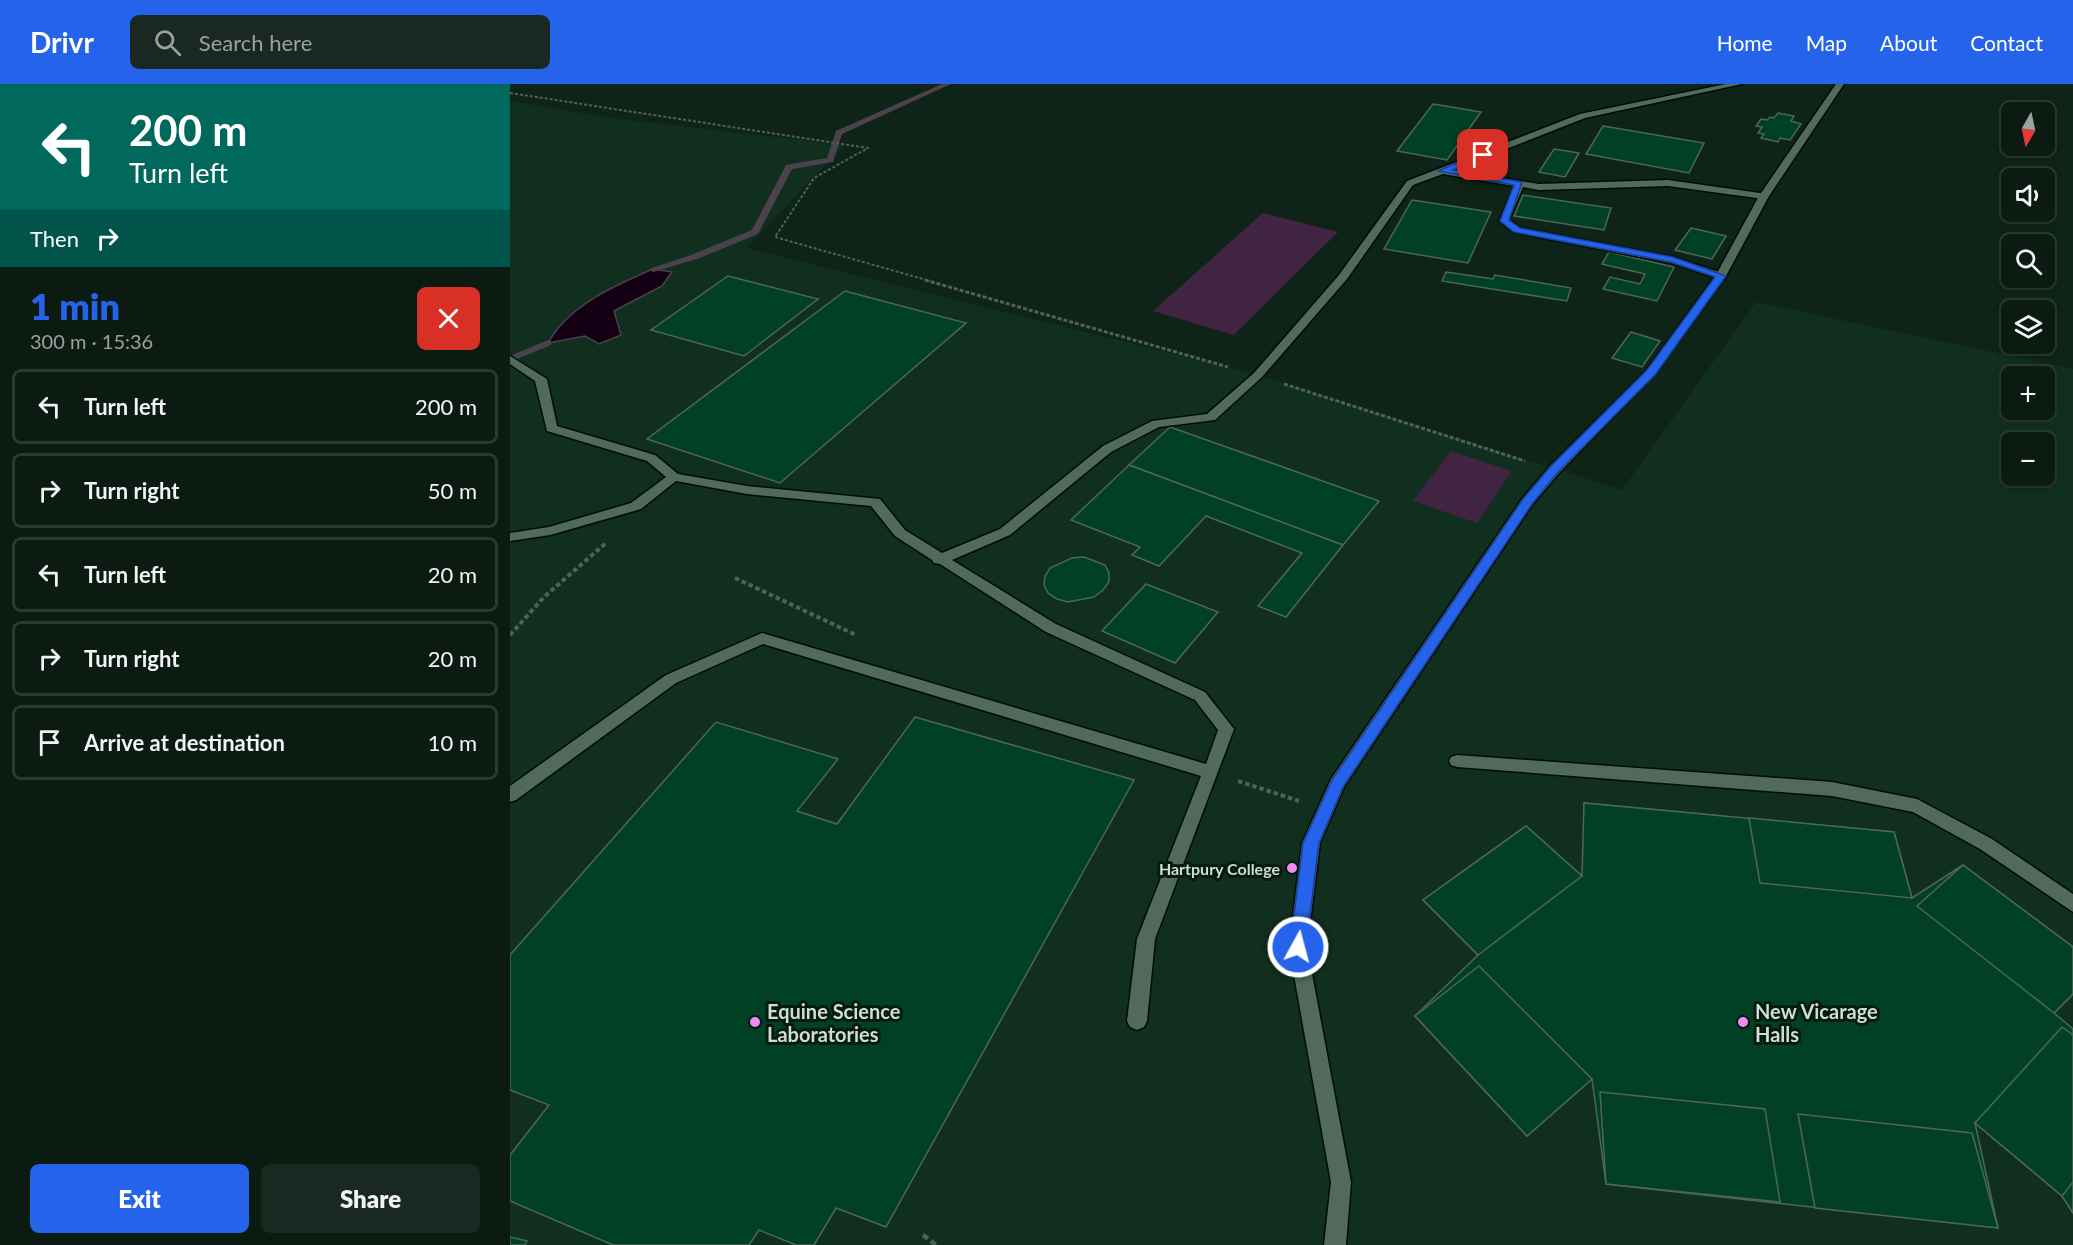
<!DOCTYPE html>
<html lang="en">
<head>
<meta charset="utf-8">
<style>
  :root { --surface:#0b1b12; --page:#192820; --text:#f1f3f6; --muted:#9aa19f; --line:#2b3932; --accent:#2563eb }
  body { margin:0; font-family:Lato,sans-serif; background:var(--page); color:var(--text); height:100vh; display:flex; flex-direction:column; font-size:22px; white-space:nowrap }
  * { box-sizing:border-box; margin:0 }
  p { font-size:20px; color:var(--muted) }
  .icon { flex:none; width:33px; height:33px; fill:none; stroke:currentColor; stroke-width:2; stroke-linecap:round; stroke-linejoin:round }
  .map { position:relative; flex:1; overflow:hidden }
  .details { display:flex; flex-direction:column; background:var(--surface); width:510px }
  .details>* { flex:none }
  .top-card { background:#00695c; color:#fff; overflow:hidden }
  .needle { width:39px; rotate:189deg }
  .buttons { position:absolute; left:1491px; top:18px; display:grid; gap:12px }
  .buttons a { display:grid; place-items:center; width:54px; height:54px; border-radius:9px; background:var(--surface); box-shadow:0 3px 9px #0003,0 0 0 2px var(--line); font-size:30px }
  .pin { position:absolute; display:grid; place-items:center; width:51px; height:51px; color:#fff; margin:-26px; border-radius:12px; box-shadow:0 3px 9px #0006 }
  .me { position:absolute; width:66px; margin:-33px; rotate:7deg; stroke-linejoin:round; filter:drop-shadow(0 0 4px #0008) }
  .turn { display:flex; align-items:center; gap:21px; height:126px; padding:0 30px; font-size:27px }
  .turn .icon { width:78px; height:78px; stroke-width:2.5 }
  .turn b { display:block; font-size:42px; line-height:51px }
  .then { display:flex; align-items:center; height:57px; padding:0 30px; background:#0003; gap:12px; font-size:22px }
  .round { display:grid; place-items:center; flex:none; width:63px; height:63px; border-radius:9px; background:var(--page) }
  .summary { display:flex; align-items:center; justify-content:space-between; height:102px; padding:0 30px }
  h1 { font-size:36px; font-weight:800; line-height:45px; color:var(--accent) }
  .cta { display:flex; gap:12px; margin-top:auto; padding:12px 30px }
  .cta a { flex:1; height:69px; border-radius:9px; background:var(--accent); color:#fff; font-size:24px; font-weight:800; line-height:69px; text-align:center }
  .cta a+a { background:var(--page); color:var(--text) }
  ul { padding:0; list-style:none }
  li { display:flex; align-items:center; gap:18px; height:75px; margin:0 12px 9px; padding:0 18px; border:3px solid var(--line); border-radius:9px }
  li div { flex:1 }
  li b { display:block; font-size:22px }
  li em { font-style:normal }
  header { display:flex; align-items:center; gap:36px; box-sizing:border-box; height:84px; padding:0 30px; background:var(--accent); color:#fff }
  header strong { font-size:28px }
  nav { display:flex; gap:33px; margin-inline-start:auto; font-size:21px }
  .search { width:420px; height:54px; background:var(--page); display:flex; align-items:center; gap:15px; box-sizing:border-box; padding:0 21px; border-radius:9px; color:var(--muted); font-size:22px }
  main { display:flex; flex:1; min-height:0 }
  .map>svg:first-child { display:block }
  .built { fill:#112f1f; fill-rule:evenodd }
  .green { fill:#412342 }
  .water { fill:#130015; stroke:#4c424e; stroke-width:1.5 }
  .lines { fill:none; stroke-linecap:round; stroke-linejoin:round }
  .stream { fill:#4c424e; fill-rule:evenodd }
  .building { fill:#024025; stroke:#4e6658; stroke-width:1.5 }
  .lane-casing { stroke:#000d04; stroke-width:3 }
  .street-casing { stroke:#000d04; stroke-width:3 }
  .path-far3 { stroke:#506257; stroke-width:2; stroke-dasharray:3 2; stroke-linecap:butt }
  .path-far2 { stroke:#506257; stroke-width:3; stroke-dasharray:4 2; stroke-linecap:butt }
  .path-far1 { stroke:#506257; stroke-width:4; stroke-dasharray:4.5 3; stroke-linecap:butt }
  .path { stroke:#506257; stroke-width:4.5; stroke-dasharray:6 4; stroke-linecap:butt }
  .lane { fill:#526a5b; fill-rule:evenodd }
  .street { fill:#526a5b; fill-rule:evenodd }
  .route { fill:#2563eb; stroke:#184099; stroke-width:1.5 }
  .poi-dot { fill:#f18af4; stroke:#051b0f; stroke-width:2 }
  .labels { text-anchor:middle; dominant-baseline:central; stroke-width:6; stroke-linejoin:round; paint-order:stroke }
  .poi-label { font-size:16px; font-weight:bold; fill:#d0ddd4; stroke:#051b0f; text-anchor:end }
  .near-poi-label { font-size:20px; font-weight:bold; fill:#d0ddd4; stroke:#051b0f; text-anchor:start }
</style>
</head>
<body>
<header>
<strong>Drivr</strong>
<div class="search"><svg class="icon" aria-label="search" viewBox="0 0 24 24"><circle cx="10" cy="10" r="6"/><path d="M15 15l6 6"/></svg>Search here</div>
<nav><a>Home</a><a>Map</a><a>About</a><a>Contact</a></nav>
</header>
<main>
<section class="details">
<div class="top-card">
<div class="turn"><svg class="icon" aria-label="left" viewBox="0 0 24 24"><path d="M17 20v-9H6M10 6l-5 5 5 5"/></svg><div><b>200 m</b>Turn left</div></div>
<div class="then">Then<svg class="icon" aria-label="right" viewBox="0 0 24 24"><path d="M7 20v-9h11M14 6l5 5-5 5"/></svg></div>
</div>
<div class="summary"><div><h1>1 min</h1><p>300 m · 15:36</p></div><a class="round" style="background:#d93025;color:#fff"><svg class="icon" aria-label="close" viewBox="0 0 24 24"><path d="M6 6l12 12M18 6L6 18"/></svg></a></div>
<ul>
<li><svg class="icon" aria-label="left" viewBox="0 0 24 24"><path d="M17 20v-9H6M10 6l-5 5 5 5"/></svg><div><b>Turn left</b></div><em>200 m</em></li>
<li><svg class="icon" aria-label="right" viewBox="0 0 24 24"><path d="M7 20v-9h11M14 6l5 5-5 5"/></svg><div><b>Turn right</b></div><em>50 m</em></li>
<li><svg class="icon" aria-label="left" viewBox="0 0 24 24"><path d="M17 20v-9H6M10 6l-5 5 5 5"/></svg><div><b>Turn left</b></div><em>20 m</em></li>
<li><svg class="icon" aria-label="right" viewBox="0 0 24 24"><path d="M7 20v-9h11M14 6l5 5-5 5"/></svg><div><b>Turn right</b></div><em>20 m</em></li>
<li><svg class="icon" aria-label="arrive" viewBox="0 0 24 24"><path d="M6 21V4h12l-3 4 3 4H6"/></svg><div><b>Arrive at destination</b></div><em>10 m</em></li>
</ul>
<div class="cta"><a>Exit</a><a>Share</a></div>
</section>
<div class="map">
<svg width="1563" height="1161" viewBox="0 0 1563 1161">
  <rect width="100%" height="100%" fill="#0f2418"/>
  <path class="built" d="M0,17L101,34L335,61L236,164L748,291L1112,406L1246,218L1563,285V1161H0ZM1502,292H1534V326H1502ZM1502,358H1534V392H1502Z"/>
  <g class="green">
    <polygon points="753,129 828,148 724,251 643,227"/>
    <polygon points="941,367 1002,387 967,439 903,417"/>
  </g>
  <path class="water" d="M143,185L162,188L152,202L104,227L111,251L89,260L75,252L38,259C59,221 104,202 143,185Z"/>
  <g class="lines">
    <g class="stream">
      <polygon points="432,0 441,0 332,50 323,78 282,85 248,150 187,175 143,188 139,185 181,171 242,146 276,81 317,74 326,47"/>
      <polygon points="38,256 41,257 41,261 0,278 0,272"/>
    </g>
  </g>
  <g class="building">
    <polygon points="923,20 971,28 937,76 887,67"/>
    <polygon points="1268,29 1284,32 1281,37 1291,40 1280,56 1270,54 1268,58 1251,54 1254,50 1248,49 1252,43 1246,42 1251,35 1257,36 1260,33 1264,34"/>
    <polygon points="1093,42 1194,59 1179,89 1076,70"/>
    <polygon points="1044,65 1069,69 1055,93 1029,88"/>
    <polygon points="1013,111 1101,124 1094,146 1004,132"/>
    <polygon points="902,116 981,128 958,179 874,165"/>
    <polygon points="1181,144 1216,152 1202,175 1165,166"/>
    <polygon points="1099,168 1164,183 1147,217 1093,205 1100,193 1130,200 1135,190 1092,180"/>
    <polygon points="936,188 983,195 985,191 1061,204 1057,217 932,197"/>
    <polygon points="218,192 308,215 234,272 141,246"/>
    <polygon points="335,207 456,239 270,399 137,355"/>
    <polygon points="1121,248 1150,257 1132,283 1102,274"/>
    <polygon points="660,343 869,417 833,461 619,381"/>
    <polygon points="619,381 833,461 776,533 748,522 792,469 696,432 649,482 622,471 630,463 561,436"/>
    <polygon points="574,473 595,481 599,489 599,498 593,506 584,513 558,518 547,515 538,509 534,501 535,492 540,484 562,474"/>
    <polygon points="636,500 708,528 665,579 592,547"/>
    <polygon points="405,633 624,696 376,1143 326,1124 304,1161 286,1161 249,1146 239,1161 103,1161 0,1117 0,1071 39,1021 0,1006 0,871 206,638 328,675 287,727 327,740"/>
    <polygon points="1074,719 1213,732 1223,799 1078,785"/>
    <polygon points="1074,719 1384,748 1402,814 1453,781 1563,863 1563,910 1544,929 1563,945 1563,1129 1552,1112 1465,1039 1488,1144 1096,1100 1082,995 1017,1052 905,932 968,871 913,816 1016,742 1072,792"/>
    <polygon points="1239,734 1384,748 1402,814 1250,799"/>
    <polygon points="1016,742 1072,792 968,871 913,816"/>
    <polygon points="1453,781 1563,863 1563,910 1544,929 1407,822"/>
    <polygon points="969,882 1082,995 1017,1052 905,932"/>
    <polygon points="1552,943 1563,951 1563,1098 1552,1112 1465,1039"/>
    <polygon points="1090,1008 1255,1025 1270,1118 1096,1100"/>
    <polygon points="1288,1030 1462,1049 1488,1144 1305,1124"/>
    <polygon points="0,1153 17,1157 15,1161 0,1161"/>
  </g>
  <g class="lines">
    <g class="lane-casing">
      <g id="lane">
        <polygon points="1216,0 1232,0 1075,34 943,86 1029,100 1158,96 1257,110 1259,112 1254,115 1158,102 1029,106 1013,103 999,136 1010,144 1163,173 1215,190 1215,194 1207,194 1161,179 1003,148 989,137 1004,102 933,90 903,101 837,195 752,293 705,336 649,343 601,368 500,451 442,476 546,540 695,608 724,645 645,855 637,937 634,943 627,946 620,943 617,937 627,855 691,692 253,560 166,599 6,716 0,718 0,702 156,591 252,549 696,680 708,646 685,616 536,548 430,480 424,479 422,476 385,452 361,422 237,410 166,397 131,425 40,451 0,457 0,449 39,443 121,419 156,393 137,377 37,347 25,297 0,280 0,272 37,295 47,342 145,371 168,390 237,402 370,415 395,446 432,469 490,445 593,362 642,337 697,330 744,289 829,191 897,97 1070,30"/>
        <polygon points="947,671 1322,698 1407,715 1482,755 1563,810 1563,828 1470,765 1403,728 1322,712 947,683 941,681 939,677 941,673"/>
      </g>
    </g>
    <g class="street-casing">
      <polygon id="street" points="1326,0 1334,0 1259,112 1216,192 1145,290 1049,389 1022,421 834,703 810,759 797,863 841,1098 836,1161 814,1161 821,1098 779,863 792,759 821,695 1012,415 1039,383 1137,286 1206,191 1249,112"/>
    </g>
    <polyline class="path-far3" points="0,9 358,64 304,94 265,153 420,197"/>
    <g class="path-far2">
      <polyline points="415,196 718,283"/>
      <polyline points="774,300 1015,377"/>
    </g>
    <g class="path-far1">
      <polyline points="225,494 346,551"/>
      <polyline points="0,551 34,513 97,458"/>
      <polyline points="728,697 789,717"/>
    </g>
    <polyline class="path" points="413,1151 426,1161"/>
    <use href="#lane" class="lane"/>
    <use href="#street" class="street"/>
  </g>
  <polygon class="route" points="970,69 977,71 943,86 1012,98 999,136 1010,144 1163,173 1216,192 1145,291 1048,388 1022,420 833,703 809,759 796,863 794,868 788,870 782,868 780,863 793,759 822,696 1013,415 1040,383 1137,286 1205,193 1161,178 1004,148 990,137 1004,101 928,87"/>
  <g class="poi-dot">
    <circle cx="782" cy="784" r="6"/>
    <circle cx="245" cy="938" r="6"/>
    <circle cx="1233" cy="938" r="6"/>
  </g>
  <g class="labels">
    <g class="poi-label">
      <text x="770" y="784">Hartpury College</text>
    </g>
    <g class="near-poi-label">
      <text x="257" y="927">Equine Science<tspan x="257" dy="23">Laboratories</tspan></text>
      <text x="1245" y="927">New Vicarage<tspan x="1245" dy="23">Halls</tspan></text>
    </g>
  </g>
</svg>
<div class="buttons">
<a><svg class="needle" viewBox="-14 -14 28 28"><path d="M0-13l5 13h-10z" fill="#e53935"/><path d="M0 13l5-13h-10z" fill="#9aa19f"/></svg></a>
<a><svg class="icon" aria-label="sound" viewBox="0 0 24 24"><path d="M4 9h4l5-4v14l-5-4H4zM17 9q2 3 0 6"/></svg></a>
<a><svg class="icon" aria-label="search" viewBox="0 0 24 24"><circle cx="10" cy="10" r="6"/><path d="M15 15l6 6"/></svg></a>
<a><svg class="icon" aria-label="layers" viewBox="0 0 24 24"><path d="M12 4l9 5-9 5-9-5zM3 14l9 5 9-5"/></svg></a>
<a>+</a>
<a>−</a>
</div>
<div class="pin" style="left:973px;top:71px;background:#d93025"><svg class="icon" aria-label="arrive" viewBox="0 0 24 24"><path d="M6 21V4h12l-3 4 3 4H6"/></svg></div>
<svg class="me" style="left:788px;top:863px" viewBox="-20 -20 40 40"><circle r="17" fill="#2563eb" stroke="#fff" stroke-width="3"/><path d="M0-11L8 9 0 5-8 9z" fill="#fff"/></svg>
</div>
</main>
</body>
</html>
